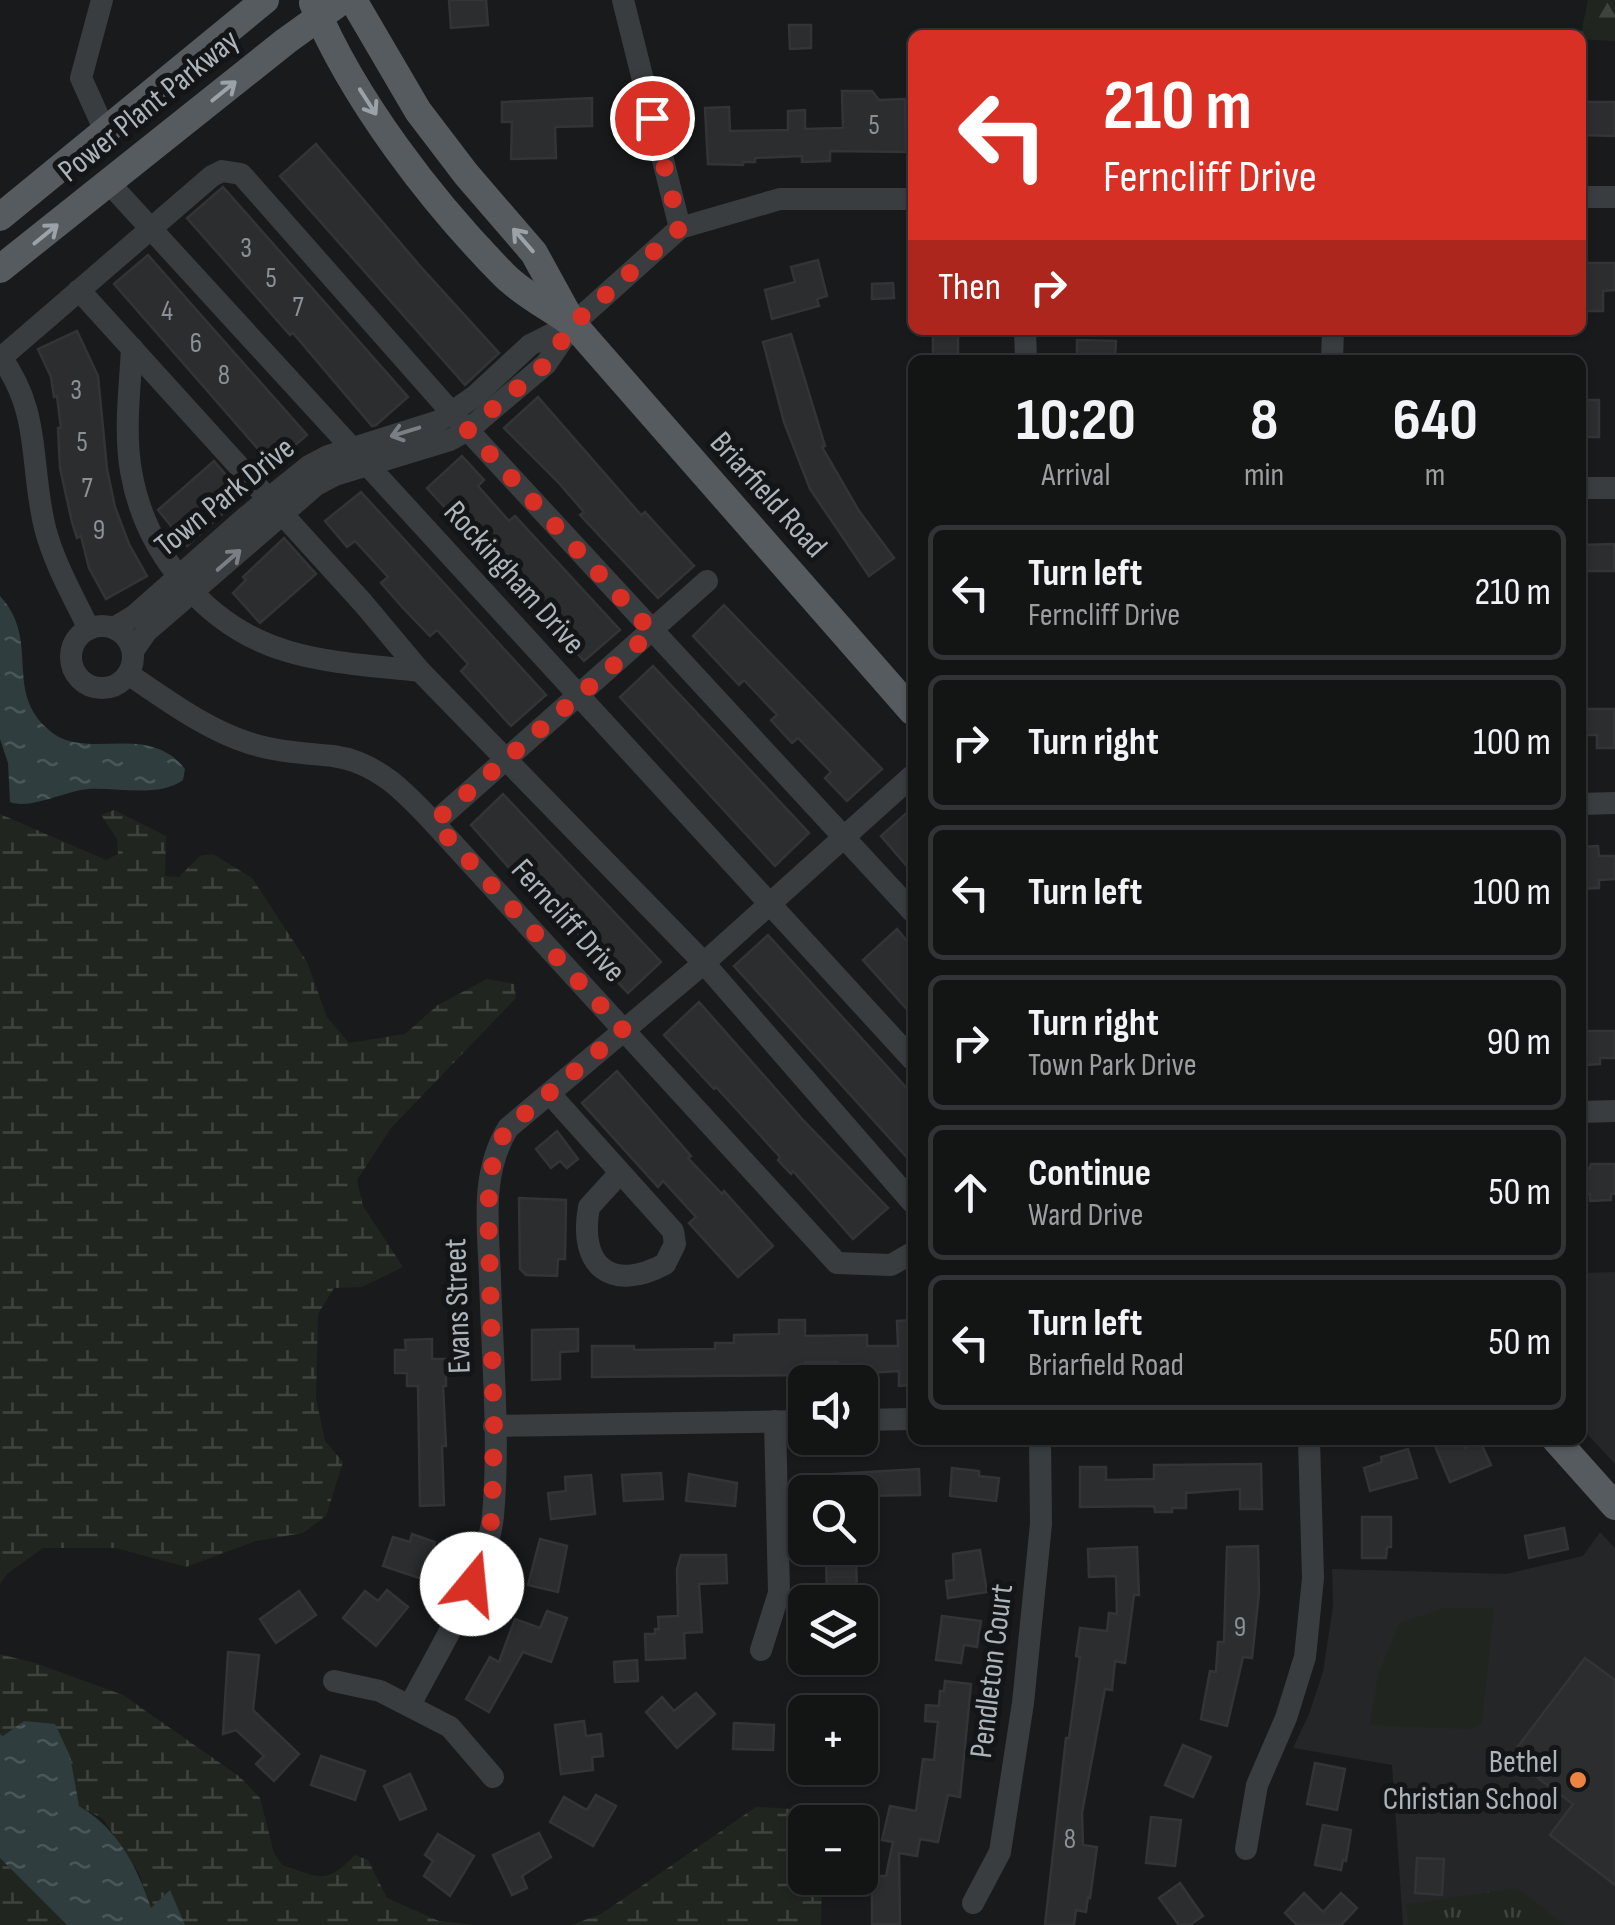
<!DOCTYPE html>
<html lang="en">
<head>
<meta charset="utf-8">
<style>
  :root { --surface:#131414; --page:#1c1d1d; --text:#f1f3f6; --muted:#9d9ea0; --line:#323334 }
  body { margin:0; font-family:"Sofia Sans Condensed",sans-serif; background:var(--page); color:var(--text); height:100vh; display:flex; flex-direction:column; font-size:38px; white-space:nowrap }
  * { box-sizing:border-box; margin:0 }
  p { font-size:32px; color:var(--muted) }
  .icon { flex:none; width:55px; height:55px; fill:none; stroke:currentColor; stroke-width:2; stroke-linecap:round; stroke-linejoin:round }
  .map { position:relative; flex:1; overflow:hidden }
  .side { position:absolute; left:908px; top:355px; width:678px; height:1090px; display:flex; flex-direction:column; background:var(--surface); border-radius:15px; box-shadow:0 2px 8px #0004,0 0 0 2px var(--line) }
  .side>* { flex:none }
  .hud { position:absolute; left:908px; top:30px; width:678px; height:305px; border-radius:15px; box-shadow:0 2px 8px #0004,0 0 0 2px var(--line); background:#d93025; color:#fff; overflow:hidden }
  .tools { position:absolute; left:788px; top:1365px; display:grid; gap:20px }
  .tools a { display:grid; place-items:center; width:90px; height:90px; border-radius:15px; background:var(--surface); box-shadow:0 2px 8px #0004,0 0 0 2px var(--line); font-size:50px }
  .pin { position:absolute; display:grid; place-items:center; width:85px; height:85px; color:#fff; margin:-42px; border:5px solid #fff; border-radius:50%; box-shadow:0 2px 10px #0007 }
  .me { position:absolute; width:110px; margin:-55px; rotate:17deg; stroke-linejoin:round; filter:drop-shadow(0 0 8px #0008) }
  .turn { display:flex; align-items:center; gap:35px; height:210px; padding:0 30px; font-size:45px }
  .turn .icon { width:130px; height:130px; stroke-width:2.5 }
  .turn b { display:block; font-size:70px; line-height:85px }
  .then { display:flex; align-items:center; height:95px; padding:0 30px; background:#0003; gap:20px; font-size:38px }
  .eta { display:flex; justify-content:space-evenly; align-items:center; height:170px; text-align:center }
  .eta b { font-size:60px; font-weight:700; line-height:70px }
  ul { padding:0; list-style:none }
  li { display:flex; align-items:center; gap:30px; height:135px; margin:0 20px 15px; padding:0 10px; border:5px solid var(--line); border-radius:15px }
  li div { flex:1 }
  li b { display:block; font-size:38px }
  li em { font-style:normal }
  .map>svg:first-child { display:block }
  .built { fill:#252628 }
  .grass { fill:#20261f }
  .forest { fill:url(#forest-firs) }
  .wetland { fill:url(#wetland-marsh) }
  .park { fill:url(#park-tufts) }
  .water { fill:url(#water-ripples) }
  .building { fill:#2c2d2f; stroke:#333437; stroke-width:2.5 }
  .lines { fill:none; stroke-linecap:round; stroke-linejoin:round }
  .minor { stroke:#3a3d40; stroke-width:22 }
  .major { stroke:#565b5f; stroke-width:28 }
  .oneway { stroke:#9ba3a9 }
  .oneway2 { stroke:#797f84 }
  .route { stroke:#d93025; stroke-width:18; stroke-dasharray:0 32.4 }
  .poi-dot { fill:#ed8340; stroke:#141516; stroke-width:4 }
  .labels { text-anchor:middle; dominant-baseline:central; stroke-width:10; stroke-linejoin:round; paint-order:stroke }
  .number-label { font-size:28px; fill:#8b9297 }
  .street-label { font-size:32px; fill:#acb5bb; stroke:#141516 }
  .poi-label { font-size:32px; fill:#acb5bb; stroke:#141516; text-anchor:end }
</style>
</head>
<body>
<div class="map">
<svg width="1615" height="1925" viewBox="0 0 1615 1925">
  <defs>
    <pattern id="forest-firs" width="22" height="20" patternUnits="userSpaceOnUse" patternTransform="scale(2.5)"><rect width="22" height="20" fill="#20261f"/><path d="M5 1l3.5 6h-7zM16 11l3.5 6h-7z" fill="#3e433e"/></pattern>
    <pattern id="wetland-marsh" width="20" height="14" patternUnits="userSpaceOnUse" patternTransform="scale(2.5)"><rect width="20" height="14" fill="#20261f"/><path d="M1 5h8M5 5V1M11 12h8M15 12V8" fill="none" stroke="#3e433e"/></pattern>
    <pattern id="park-tufts" width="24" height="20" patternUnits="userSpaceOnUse" patternTransform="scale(2.5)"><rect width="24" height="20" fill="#20261f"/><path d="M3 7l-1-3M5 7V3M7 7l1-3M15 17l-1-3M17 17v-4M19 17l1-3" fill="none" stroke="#3e433e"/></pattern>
    <pattern id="water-ripples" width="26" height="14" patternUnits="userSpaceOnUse" patternTransform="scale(2.5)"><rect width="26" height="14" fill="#2f3d3f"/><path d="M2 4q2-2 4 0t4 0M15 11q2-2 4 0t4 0" fill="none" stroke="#4a5759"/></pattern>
  </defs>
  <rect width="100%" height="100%" fill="#191a1b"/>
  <g class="built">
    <polygon points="1615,1272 1615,1464 1580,1426 1580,1273"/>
    <polygon points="1600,1532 1615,1548 1615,1925 1403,1925 1392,1765 1293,1748 1309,1714 1323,1672 1333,1606 1332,1569 1506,1574 1583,1556"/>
  </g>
  <polygon class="grass" points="1444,1608 1494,1608 1482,1722 1473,1729 1370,1725 1378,1675 1399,1623"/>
  <polygon class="forest" points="1588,0 1615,0 1615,41 1580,39"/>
  <g class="wetland">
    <polygon points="114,810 166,836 165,876 179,877 200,856 213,854 252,878 307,962 327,1017 349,1043 405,1034 438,1005 487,979 514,984 516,998 391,1128 357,1180 363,1206 403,1267 362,1287 334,1288 318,1314 316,1399 325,1441 343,1462 326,1516 303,1533 256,1541 186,1567 116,1548 43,1548 7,1574 0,1584 0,814 106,860 118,854 117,839 101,815"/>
    <path d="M0,1654L38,1664L123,1695L240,1777L260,1798L274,1853L282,1865C320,1877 325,1886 355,1855L368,1860L387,1898L439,1921L474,1925H167L151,1909L139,1873L103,1819L79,1806L30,1754L0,1734Z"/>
    <polygon points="756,1807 810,1810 812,1822 805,1822 805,1878 822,1878 821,1925 571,1925 601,1914"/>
    <polygon points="0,1858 67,1925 0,1925"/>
  </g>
  <polygon class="park" points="1518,1888 1565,1925 1408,1925 1406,1904"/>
  <g class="water">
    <path d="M0,596C43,643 0,694 54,734C91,759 149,723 185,769L183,780C158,798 118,787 88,789C65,791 30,810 10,802L8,763L0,739Z"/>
    <path d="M24,1721L55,1724L70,1756L79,1806C117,1828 137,1866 151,1908L170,1890L185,1925H67L0,1858V1734L3,1736Z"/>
  </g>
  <g class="building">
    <polygon points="449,0 486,0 488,25 451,28"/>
    <polygon points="789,25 811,25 811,48 790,49"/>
    <polygon points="842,91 872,91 879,100 905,99 906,152 830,151 830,161 802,162 802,156 755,158 755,162 743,162 743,165 708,164 705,108 729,107 730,131 788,130 788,111 805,110 805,129 843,128"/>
    <polygon points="592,98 592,126 555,127 556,158 511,159 512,122 502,122 502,102"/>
    <polygon points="1580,102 1615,102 1615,136 1580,135"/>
    <polygon points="316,144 420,266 499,353 465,385 280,176"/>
    <polygon points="223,187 408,397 376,425 372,426 293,333 290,335 187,218"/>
    <polygon points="148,255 307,435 272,465 114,284"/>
    <polygon points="818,260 827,296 817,299 819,306 772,319 765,290 795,282 791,267"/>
    <polygon points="1580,263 1615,263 1615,290 1603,291 1603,311 1580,311"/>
    <polygon points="893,283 894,298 872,299 872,284"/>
    <rect x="933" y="330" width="25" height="27"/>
    <polygon points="77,331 98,376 107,469 115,507 129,544 147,576 106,599 89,568 81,536 77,538 72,522 60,468 58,428 61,428 57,396 54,397 51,377 38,349"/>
    <polygon points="791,334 825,446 822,447 859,511 894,558 869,576 810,489 784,422 763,342"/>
    <polygon points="1077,340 1116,341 1115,357 1077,356"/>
    <polygon points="538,397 641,515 645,512 694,566 658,598 580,515 584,512 558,482 504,428"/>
    <rect x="1580" y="400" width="19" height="37"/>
    <polygon points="462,456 484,480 478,486 509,521 515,516 620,630 584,661 533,604 541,597 512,567 505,573 484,550 488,546 454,508 449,512 427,488"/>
    <polygon points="214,461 243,495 187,546 158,510"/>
    <polygon points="361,492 546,695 511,726 461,671 468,664 437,630 430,636 402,607 381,583 388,577 355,541 347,547 325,521"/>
    <polygon points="284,538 316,574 260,623 233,593 246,580 243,577"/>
    <polygon points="1614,544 1614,571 1580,571 1580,545"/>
    <polygon points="724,605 882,769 847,801 825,778 831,772 798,738 792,743 771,720 777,715 744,680 739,685 693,636"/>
    <polygon points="653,666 809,833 775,866 620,697"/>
    <polygon points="1580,709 1614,709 1614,748 1597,748 1597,735 1580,735"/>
    <polygon points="503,794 661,962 628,993 578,942 582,938 541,895 538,898 519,879 471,825"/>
    <polygon points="912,808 912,872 881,836"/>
    <polygon points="1598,846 1599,856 1615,856 1615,879 1599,880 1599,888 1580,889 1580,847"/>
    <polygon points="897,929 912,947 912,1015 863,960"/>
    <polygon points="768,935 912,1094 912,1163 734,966"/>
    <polygon points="699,1002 803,1120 888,1208 853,1239 793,1171 791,1174 778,1160 780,1157 716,1087 714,1089 664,1035"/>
    <polygon points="1585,1031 1615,1031 1615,1058 1600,1058 1600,1064 1586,1065"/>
    <polygon points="617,1071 691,1156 688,1158 722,1194 724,1191 773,1246 738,1277 689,1223 696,1217 663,1181 658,1187 582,1103"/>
    <polygon points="557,1131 578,1159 567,1168 560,1161 551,1168 536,1149"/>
    <polygon points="1591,1164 1615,1164 1615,1194 1611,1194 1611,1200 1590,1201 1590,1194 1580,1194 1580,1168 1590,1168"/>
    <polygon points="519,1198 566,1200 565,1259 558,1259 557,1276 526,1275 520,1269"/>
    <polygon points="779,1320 805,1320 805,1336 867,1335 867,1346 898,1346 897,1321 912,1320 912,1385 899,1386 899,1371 838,1375 838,1362 805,1362 806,1375 592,1377 592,1346 634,1346 634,1350 715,1349 715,1343 734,1343 734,1335 779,1334"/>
    <polygon points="578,1329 578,1351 560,1352 560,1379 532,1380 532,1330"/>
    <polygon points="432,1339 432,1359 446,1359 446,1386 443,1386 446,1446 442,1446 444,1505 420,1506 418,1386 407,1386 407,1373 395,1373 395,1350 406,1350 405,1340"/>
    <polygon points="1450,1440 1462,1440 1465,1448 1480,1441 1491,1465 1450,1482 1435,1446"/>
    <polygon points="1408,1449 1417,1478 1370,1491 1364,1468 1382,1462 1381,1457"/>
    <polygon points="1261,1464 1262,1509 1240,1509 1240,1489 1186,1493 1186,1508 1172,1508 1172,1512 1155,1512 1154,1506 1080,1507 1080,1467 1106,1467 1106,1480 1154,1479 1154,1465"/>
    <polygon points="952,1468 979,1471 979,1476 999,1478 996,1501 950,1496"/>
    <polygon points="919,1469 920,1495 860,1496 860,1492 796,1492 796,1483 834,1478 834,1474"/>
    <polygon points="661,1473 663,1499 624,1501 622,1475"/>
    <polygon points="689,1474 737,1483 735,1506 686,1501"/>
    <polygon points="591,1475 595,1514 551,1519 548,1493 566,1491 565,1477"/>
    <polygon points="1362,1517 1391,1517 1391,1547 1387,1547 1386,1558 1362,1558"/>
    <polygon points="1564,1528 1568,1549 1529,1558 1525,1536"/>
    <polygon points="412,1534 435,1542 422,1579 383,1566 393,1537 410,1542"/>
    <polygon points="540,1539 567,1546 558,1592 528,1585"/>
    <polygon points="1258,1546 1259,1593 1252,1658 1243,1657 1227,1726 1201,1719 1210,1671 1216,1672 1218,1642 1224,1642 1227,1547"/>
    <polygon points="1137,1547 1139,1595 1134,1595 1125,1663 1115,1661 1112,1690 1105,1689 1082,1813 1083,1845 1097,1847 1090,1898 1088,1897 1086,1912 1076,1910 1074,1925 1045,1925 1066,1738 1069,1738 1080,1657 1076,1656 1080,1628 1107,1631 1109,1613 1117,1614 1116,1576 1089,1577 1088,1549"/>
    <polygon points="980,1550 987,1592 948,1598 946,1581 954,1580 953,1554"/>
    <polygon points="856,1552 857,1600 827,1601 826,1553"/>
    <polygon points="681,1555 726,1555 727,1583 699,1584 702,1632 684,1633 685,1658 646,1660 645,1634 655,1634 655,1629 659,1629 658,1617 678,1616 677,1569"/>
    <polygon points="387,1590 408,1607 376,1646 343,1618 365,1591 378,1601"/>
    <polygon points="299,1591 316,1615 276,1643 260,1619"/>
    <polygon points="547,1611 567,1618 551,1662 523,1652 489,1712 466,1699 490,1657 499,1662 515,1619 540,1628"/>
    <polygon points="942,1616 981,1621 977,1647 964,1645 961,1663 936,1660"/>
    <polygon points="228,1652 259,1655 253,1710 299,1754 274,1781 256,1764 264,1756 236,1730 223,1734"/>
    <polygon points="1585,1658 1615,1680 1615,1885 1550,1835 1573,1804 1510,1757"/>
    <polygon points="637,1660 638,1681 615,1682 614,1662"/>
    <polygon points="945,1681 971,1684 960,1797 948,1795 938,1842 920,1839 917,1856 899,1853 900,1924 872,1924 872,1876 886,1876 893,1842 882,1840 890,1806 916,1811 923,1759 934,1760 938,1722 925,1721 926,1705 939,1706 940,1691 944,1691"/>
    <polygon points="696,1693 715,1714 677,1748 646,1712 662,1697 674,1711"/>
    <polygon points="584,1721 586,1736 601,1734 603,1756 592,1757 593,1770 561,1774 555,1725"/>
    <polygon points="734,1723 774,1725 773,1750 733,1749"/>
    <polygon points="1183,1745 1211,1757 1193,1797 1165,1785"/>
    <polygon points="321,1756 365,1771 355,1800 311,1785"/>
    <polygon points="1315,1763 1345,1769 1337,1810 1307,1804"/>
    <polygon points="410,1774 426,1809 400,1820 384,1786"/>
    <polygon points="596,1795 616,1806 593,1846 550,1822 564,1797 587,1810"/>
    <polygon points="1151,1817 1181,1820 1175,1866 1146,1863"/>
    <polygon points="1323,1825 1351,1830 1346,1861 1343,1860 1341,1870 1315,1865"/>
    <polygon points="539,1833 551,1857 522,1876 527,1888 512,1895 493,1855"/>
    <polygon points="438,1834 474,1856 450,1896 424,1876 433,1861 425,1855"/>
    <polygon points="1417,1858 1444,1859 1442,1895 1415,1893"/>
    <polygon points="1180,1883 1203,1916 1190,1925 1179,1925 1159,1898"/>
    <polygon points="1304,1893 1323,1912 1341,1893 1357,1908 1341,1925 1297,1925 1285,1913"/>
  </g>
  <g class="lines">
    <g class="minor">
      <polyline points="102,0 81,78 105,131"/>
      <polyline points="623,0 680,228"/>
      <polyline points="109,183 912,1059"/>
      <polyline points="1580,197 1615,197"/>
      <polyline points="79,290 363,603 420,671 704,963 912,1202"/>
      <polyline points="1025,330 1026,360"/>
      <path d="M132,348C130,388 124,431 131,471C145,554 208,629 290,652C332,664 377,666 420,671"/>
      <path d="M0,356C42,413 29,462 45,528C54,563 73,596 89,629"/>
      <polyline points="2,357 212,176 222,171 241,174 452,413 912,911"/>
      <polyline points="1332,360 1333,330"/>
      <polyline points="1580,488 1615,488"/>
      <circle cx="102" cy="657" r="31"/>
      <polyline points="114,628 134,616 246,517 309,466 328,456 439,421 475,396 530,345 570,325"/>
      <polyline points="133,651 146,632 316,485 335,475 450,440 468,430 546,364 573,324 680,228 780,199 912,199"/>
      <path d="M128,674C166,699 205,729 249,743C276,752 305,753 333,756C377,762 405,792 434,823L837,1263L891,1265L912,1253"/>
      <polyline points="1580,804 1615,803"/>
      <polyline points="434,823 707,581"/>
      <path d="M550,1094L673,1231L675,1244L665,1264C611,1293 578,1266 589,1207L620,1173"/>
      <polyline points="1580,1112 1615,1111"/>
      <polyline points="860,1420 912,1419"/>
      <polyline points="494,1426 805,1421"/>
      <polyline points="761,1650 779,1593 775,1421"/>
      <polyline points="334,1681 380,1691 450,1727 493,1777"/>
      <path d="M410,1705C438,1651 486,1576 493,1516C500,1438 492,1356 490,1277C488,1226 480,1174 508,1128L704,963L912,776"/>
      <polyline points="1246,1849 1257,1785 1286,1718 1305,1657 1313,1578 1309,1440"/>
      <polyline points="973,1903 1000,1852 1023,1703 1041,1524 1040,1440"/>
    </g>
    <g class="major">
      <polyline points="353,0 418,111 466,174 534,253 573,324 912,711"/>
      <path d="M313,3C353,99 431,201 504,275C522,293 547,306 567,320"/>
      <polyline points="0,217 265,0"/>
      <polyline points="0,269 286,41 343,0"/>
      <polyline points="1556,1440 1615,1506"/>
    </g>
  </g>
  <defs><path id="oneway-shaft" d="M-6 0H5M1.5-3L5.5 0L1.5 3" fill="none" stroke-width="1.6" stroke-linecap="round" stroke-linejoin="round" transform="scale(2.5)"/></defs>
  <g class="oneway">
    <use href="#oneway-shaft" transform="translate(224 91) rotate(-39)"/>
    <use href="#oneway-shaft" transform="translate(368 102) rotate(57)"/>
    <use href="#oneway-shaft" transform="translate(46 234) rotate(-39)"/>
    <use href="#oneway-shaft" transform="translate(523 240) rotate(-131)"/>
  </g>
  <g class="oneway2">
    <use href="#oneway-shaft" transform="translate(405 432) rotate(163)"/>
    <use href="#oneway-shaft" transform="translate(229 560) rotate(-41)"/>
  </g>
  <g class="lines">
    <polyline class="route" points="472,1584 492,1518 494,1426 488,1206 494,1150 508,1128 623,1030 434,822 652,632 468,430 546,364 573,324 680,228 652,118"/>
  </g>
  <circle class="poi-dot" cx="1578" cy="1780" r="10"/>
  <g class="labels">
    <g class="number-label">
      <text x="874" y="125">5</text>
      <text x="246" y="248">3</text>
      <text x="271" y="278">5</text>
      <text x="298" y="307">7</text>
      <text x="167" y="311">4</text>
      <text x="196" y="343">6</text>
      <text x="224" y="375">8</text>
      <text x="76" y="390">3</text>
      <text x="82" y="442">5</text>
      <text x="87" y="488">7</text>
      <text x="99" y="530">9</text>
      <text x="1240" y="1627">9</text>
      <text x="1070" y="1839">8</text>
    </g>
    <g class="street-label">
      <text transform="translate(149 106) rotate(-39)">Power Plant Parkway</text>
      <text transform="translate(768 495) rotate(48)">Briarfield Road</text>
      <text transform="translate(225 497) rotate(-39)">Town Park Drive</text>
      <text transform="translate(514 578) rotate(48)">Rockingham Drive</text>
      <text transform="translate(568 921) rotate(48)">Ferncliff Drive</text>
      <text transform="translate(458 1306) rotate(-92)">Evans Street</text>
      <text transform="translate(992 1671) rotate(-83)">Pendleton Court</text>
    </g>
    <g class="poi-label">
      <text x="1558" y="1762">Bethel<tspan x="1558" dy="37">Christian School</tspan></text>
    </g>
  </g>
</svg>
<div class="tools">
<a><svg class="icon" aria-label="sound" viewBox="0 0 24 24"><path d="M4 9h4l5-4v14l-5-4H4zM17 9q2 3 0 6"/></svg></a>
<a><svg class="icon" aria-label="search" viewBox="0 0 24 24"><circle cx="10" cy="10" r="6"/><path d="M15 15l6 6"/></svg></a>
<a><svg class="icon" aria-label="layers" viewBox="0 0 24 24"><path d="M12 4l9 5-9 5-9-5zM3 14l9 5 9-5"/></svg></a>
<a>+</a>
<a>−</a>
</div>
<div class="pin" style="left:652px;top:118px;background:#d93025"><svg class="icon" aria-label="arrive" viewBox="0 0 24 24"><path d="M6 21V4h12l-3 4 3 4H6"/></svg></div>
<svg class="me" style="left:472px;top:1584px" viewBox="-20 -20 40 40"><circle r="19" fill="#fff"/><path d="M0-13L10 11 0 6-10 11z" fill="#d93025"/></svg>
<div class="hud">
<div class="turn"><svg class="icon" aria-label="left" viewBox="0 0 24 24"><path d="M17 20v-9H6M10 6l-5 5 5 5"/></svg><div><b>210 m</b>Ferncliff Drive</div></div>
<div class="then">Then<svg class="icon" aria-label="right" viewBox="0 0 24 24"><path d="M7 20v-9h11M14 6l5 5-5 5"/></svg></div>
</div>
<section class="side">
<div class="eta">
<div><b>10:20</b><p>Arrival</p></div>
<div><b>8</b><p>min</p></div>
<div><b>640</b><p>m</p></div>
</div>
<ul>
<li><svg class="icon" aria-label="left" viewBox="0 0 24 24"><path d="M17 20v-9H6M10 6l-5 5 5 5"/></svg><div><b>Turn left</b><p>Ferncliff Drive</p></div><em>210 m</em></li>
<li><svg class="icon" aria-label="right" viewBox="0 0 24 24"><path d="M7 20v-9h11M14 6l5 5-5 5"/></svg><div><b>Turn right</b></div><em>100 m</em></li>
<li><svg class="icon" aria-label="left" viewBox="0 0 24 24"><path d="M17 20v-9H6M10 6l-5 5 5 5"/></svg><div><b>Turn left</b></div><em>100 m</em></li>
<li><svg class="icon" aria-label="right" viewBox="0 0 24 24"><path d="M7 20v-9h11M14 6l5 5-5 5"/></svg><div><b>Turn right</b><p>Town Park Drive</p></div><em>90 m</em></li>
<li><svg class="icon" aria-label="ahead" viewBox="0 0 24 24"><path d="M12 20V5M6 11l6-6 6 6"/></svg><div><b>Continue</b><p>Ward Drive</p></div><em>50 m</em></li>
<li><svg class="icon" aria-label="left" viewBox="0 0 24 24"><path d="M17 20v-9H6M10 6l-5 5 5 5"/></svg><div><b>Turn left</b><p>Briarfield Road</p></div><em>50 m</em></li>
</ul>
</section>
</div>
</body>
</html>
